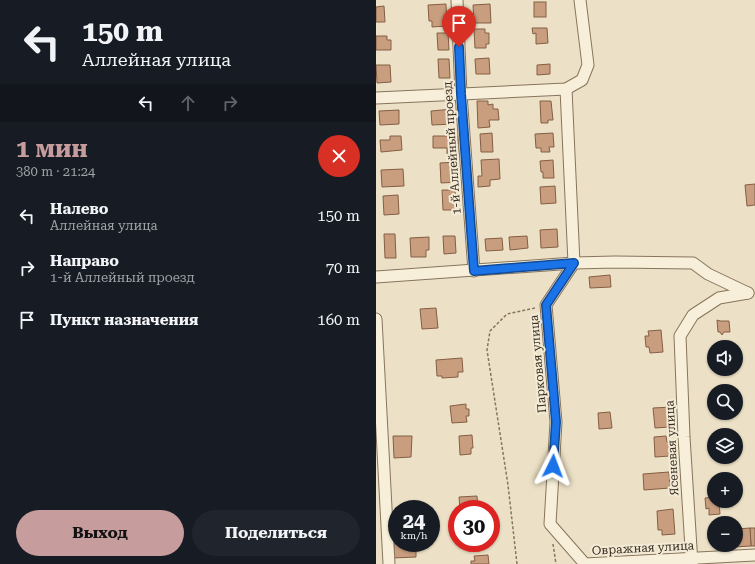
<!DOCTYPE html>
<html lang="ru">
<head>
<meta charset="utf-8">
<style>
  :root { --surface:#171b24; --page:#20242c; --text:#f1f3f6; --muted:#9ea1a6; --accent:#c69c9d }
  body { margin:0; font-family:"Roboto Serif",serif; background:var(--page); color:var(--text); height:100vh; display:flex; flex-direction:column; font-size:15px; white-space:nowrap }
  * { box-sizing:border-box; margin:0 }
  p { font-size:13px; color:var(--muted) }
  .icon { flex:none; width:22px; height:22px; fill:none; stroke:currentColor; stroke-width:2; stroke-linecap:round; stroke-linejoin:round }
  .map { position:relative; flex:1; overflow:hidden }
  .drawer { display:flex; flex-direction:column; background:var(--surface); width:376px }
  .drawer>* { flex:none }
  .top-card { background:#171b24; color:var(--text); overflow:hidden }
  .tools { position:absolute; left:331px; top:340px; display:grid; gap:8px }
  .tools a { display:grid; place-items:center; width:36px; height:36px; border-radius:50%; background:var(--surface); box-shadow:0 1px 3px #0004; font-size:20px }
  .speed { position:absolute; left:12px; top:500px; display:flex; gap:8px; font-size:20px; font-weight:700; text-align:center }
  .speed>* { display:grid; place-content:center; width:52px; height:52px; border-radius:50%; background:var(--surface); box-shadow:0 1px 3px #0004; line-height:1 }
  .speed small { font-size:10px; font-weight:400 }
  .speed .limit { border:6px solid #d22; background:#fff; color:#111 }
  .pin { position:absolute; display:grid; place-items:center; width:34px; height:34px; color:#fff; margin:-41px -17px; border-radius:50% 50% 50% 0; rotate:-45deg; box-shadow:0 0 4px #0007 }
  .pin .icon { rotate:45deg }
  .me { position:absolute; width:44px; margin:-22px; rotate:3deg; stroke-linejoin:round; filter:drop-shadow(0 0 3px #0008) }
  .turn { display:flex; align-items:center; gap:14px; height:84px; padding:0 16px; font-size:18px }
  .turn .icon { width:52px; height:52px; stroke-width:2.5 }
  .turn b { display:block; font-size:28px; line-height:34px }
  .lanes { display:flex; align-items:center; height:38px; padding:0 16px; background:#0003; justify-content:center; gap:20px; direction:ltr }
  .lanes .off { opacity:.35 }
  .round { display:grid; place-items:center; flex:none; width:42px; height:42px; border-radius:21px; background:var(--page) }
  .overview { display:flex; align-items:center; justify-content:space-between; height:68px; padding:0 16px }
  h1 { font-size:24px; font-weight:700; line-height:30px; color:var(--accent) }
  .button { display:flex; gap:8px; margin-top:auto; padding:8px 16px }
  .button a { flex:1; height:46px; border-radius:24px; background:var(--accent); color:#111; font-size:16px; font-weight:700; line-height:46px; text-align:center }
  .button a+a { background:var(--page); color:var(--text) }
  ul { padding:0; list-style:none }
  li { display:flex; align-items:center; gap:12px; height:52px; padding:0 16px }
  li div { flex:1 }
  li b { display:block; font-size:15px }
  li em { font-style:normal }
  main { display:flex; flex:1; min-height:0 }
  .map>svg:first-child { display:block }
  .building { fill:#c89e7e; stroke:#845e44 }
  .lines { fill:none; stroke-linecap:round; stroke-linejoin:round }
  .street-casing { stroke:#87745d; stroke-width:13 }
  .path { stroke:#87745d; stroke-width:1.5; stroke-dasharray:3 2; stroke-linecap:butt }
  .street { stroke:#f7efd9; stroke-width:11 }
  .route-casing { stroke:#114b97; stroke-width:10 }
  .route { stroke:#1a73e8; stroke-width:7 }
  .labels { text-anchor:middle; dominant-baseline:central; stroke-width:4; stroke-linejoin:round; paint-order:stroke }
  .street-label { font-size:12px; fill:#382c20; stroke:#f4ebd6 }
</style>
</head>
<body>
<main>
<section class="drawer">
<div class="top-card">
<div class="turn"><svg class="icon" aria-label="left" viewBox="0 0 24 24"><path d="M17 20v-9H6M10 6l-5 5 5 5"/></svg><div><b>150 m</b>Аллейная улица</div></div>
<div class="lanes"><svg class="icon" aria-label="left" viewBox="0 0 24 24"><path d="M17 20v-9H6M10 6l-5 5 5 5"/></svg><svg class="icon off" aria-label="ahead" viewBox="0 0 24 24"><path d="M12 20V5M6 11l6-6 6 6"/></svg><svg class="icon off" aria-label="right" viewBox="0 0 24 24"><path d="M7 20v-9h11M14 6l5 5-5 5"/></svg></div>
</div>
<div class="overview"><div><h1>1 мин</h1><p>380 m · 21:24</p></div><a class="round" style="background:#d93025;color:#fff"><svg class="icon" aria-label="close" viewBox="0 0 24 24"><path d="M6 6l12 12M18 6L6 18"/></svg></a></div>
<ul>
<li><svg class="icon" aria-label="left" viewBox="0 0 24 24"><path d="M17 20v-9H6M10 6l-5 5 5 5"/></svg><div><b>Налево</b><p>Аллейная улица</p></div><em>150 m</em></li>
<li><svg class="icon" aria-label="right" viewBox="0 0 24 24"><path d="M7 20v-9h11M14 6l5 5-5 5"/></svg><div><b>Направо</b><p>1-й Аллейный проезд</p></div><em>70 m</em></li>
<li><svg class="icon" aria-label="arrive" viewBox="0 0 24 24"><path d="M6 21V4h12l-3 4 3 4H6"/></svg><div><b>Пункт назначения</b></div><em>160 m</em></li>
</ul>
<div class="button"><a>Выход</a><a>Поделиться</a></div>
</section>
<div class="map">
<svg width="379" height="564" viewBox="0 0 379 564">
  <rect width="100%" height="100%" fill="#ece1c6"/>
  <g class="building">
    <rect x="158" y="2" width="12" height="15"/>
    <polygon points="70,4 71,26 56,27 56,21 53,21 52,5"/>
    <polygon points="114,4 115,23 98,23 97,5"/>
    <polygon points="8,6 9,22 0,22 0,7"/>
    <polygon points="156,28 171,28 172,43 160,44 160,33 157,34"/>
    <polygon points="98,29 109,29 109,33 113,33 113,44 110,44 110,48 99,48"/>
    <polygon points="61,33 72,33 73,50 62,50"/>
    <polygon points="0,36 11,36 11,40 15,40 15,50 0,50"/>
    <polygon points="113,58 114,74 100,74 99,59"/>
    <polygon points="62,59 73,59 74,78 63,78"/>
    <polygon points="174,64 174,74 161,75 161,65"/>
    <polygon points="0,65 14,65 15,82 1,83"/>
    <polygon points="101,101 112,101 112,105 117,104 117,109 122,109 123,120 113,120 114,127 102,128"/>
    <polygon points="164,101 175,101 177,120 172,120 172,123 165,123"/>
    <polygon points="77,109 78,124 56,125 55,111"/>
    <polygon points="23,110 23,124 4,125 3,111"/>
    <polygon points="116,133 117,152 105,152 104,134"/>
    <polygon points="177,133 178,147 173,147 174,152 165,152 165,148 160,148 159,134"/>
    <polygon points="14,136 25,136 26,150 5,152 4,140 14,140"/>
    <polygon points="57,136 82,136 82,154 71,154 71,148 57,148"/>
    <polygon points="123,159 124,179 114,180 114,186 102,187 102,176 106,176 105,160"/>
    <polygon points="177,160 178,178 167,178 167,172 165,172 164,161"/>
    <polygon points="82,162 83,182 65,183 64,163"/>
    <polygon points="27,169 28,186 6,187 5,170"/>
    <polygon points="379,184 379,205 371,206 369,185"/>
    <polygon points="179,186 180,203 165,204 164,187"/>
    <polygon points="66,190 79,190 80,210 67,210"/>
    <polygon points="22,195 23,214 8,215 7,196"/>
    <polygon points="181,229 182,247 165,248 164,230"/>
    <polygon points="8,234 19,234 20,258 9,258"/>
    <polygon points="67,236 79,236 80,253 68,254"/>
    <polygon points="151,236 152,248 134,250 133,237"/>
    <polygon points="53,237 53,250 50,250 50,257 35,257 34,238"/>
    <polygon points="126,238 127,250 110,251 109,239"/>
    <polygon points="234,275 235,287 214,288 213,277"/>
    <polygon points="60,308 62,328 46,329 44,309"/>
    <polygon points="341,320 344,321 353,321 354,332 348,332 346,335 344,332 342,332"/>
    <polygon points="285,330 287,352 274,353 273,347 270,347 269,336 273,336 272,331"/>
    <polygon points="86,358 87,372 82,372 82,377 66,378 66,376 61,376 60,360"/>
    <polygon points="90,404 90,409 93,409 93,416 90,416 91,422 76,423 74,406"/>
    <polygon points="296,407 297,420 293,421 293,427 279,428 277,408"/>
    <polygon points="234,412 236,428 223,429 222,413"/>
    <polygon points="96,435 97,448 95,448 95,454 84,455 83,436"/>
    <polygon points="17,436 36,436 35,457 18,458"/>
    <polygon points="290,436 291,442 295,442 295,448 293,448 294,456 279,457 278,437"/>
    <polygon points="293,472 294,488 268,490 267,474"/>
    <polygon points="101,496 102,509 84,509 83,497"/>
    <polygon points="338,497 338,501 343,501 344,514 333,515 333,508 330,509 329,498"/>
    <polygon points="297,509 299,534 286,535 286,530 282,530 281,511"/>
    <polygon points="374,528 379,528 379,546 375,546"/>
    <polygon points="374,528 375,546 358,547 358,545 360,545 360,529"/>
    <polygon points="115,529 116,544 106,545 106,543 115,543"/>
    <polygon points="18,540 21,540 21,543 40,543 40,557 16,558 16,551 18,550"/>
    <polygon points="112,555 113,564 95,564 95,561 99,561 98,556"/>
  </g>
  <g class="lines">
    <g class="street-casing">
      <g id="street">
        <polyline points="81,0 85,94 98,271"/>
        <polyline points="190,89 198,263 170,305 180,422 174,524 209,564 379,555"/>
        <polyline points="0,98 190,89 206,80 212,65 204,0"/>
        <polyline points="0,277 198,263 239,262 317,263 332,274 372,293"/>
        <polyline points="0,319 13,564"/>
        <polyline points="316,564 308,437 304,336 317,315 343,298 372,293"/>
      </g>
    </g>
    <g class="path">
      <polyline points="177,544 180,564"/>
      <polyline points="141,564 132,485 111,350 114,331 131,314 159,308"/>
    </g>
    <use href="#street" class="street"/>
  </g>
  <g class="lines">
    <g class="route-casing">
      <polyline id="route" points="83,47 85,94 98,271 198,263 170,305 180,422 177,466"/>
    </g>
    <use href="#route" class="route"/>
  </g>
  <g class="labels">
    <g class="street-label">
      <text transform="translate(76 148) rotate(-94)">1-й Аллейный проезд</text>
      <text transform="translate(162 364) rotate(-95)">Парковая улица</text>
      <text transform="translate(296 448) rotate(-93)">Ясеневая улица</text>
      <text transform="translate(267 548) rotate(-3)">Овражная улица</text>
    </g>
  </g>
</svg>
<div class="tools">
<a><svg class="icon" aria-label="sound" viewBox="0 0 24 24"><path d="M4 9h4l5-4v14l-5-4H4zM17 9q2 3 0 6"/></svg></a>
<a><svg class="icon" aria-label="search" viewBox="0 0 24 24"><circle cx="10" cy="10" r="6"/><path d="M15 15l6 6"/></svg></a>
<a><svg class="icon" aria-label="layers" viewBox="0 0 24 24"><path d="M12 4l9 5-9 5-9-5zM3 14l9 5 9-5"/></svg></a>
<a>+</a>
<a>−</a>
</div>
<div class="speed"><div>24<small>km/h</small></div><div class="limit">30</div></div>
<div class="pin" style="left:83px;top:47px;background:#d93025"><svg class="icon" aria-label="arrive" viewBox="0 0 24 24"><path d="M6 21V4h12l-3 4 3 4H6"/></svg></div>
<svg class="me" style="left:177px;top:466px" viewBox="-20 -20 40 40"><path d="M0-17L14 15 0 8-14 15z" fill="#1a73e8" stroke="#fff" stroke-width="4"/></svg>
</div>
</main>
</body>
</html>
